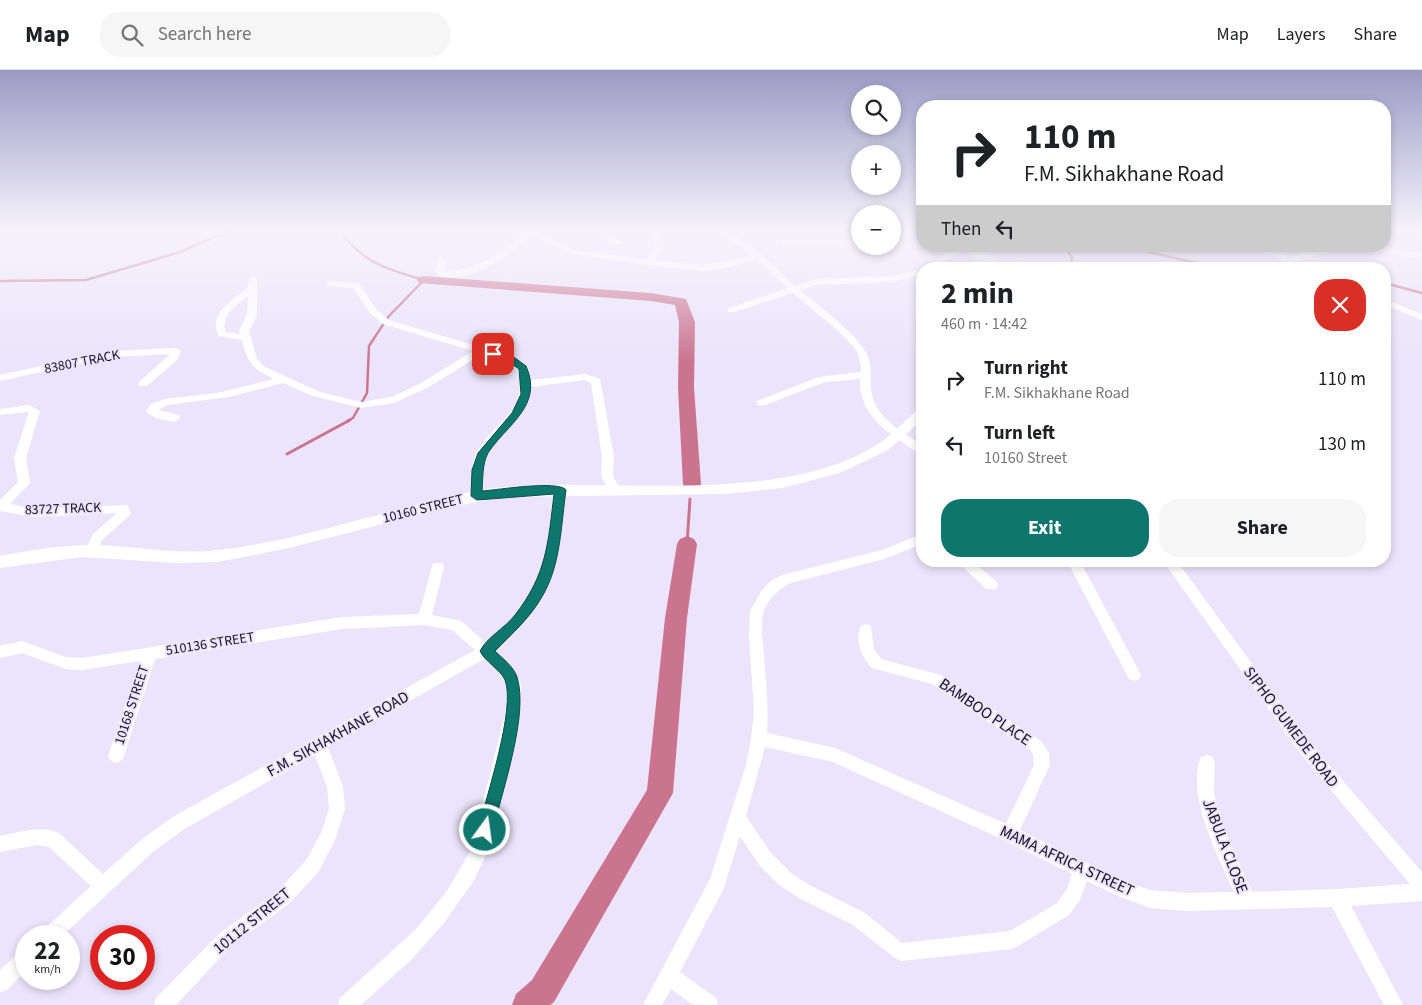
<!DOCTYPE html>
<html lang="en">
<head>
<meta charset="utf-8">
<style>
  :root { --surface:#fff; --page:#f6f6f6; --text:#202124; --muted:#757577; --line:#e0e0e0; --accent:#0f766e }
  body { margin:0; font-family:"Source Sans 3",sans-serif; background:var(--page); color:var(--text); height:100vh; display:flex; flex-direction:column; font-size:19px; white-space:nowrap }
  * { box-sizing:border-box; margin:0 }
  p { font-size:16px; color:var(--muted) }
  .icon { flex:none; width:28px; height:28px; fill:none; stroke:currentColor; stroke-width:2; stroke-linecap:round; stroke-linejoin:round }
  .map { position:relative; flex:1; overflow:hidden }
  .side { position:absolute; left:916px; top:192px; width:475px; height:305px; display:flex; flex-direction:column; background:var(--surface); border-radius:20px; box-shadow:0 2px 8px #0003 }
  .side>* { flex:none }
  .top-card { position:absolute; left:916px; top:30px; width:475px; height:152px; border-radius:20px; box-shadow:0 2px 8px #0003; background:#fff; color:var(--text); overflow:hidden }
  .buttons { position:absolute; left:851px; top:15px; display:grid; gap:10px }
  .buttons a { display:grid; place-items:center; width:50px; height:50px; border-radius:50%; background:var(--surface); box-shadow:0 2px 8px #0003; font-size:25px }
  .speed { position:absolute; left:15px; top:855px; display:flex; gap:10px; font-size:25px; font-weight:700; text-align:center }
  .speed>* { display:grid; place-content:center; width:65px; height:65px; border-radius:50%; background:var(--surface); box-shadow:0 2px 8px #0003; line-height:1 }
  .speed small { font-size:12px; font-weight:400 }
  .speed .limit { border:8px solid #d22; background:#fff; color:#111 }
  .pin { position:absolute; display:grid; place-items:center; width:42px; height:42px; color:#fff; margin:-21px; border-radius:10px; box-shadow:0 2px 8px #0006 }
  .me { position:absolute; width:55px; margin:-28px; rotate:14deg; stroke-linejoin:round; filter:drop-shadow(0 0 4px #0008) }
  .turn { display:flex; align-items:center; gap:18px; height:105px; padding:0 25px; font-size:22px }
  .turn .icon { width:65px; height:65px; stroke-width:2.5 }
  .turn b { display:block; font-size:35px; line-height:42px }
  .then { display:flex; align-items:center; height:48px; padding:0 25px; background:#0003; gap:10px; font-size:19px }
  .round { display:grid; place-items:center; flex:none; width:52px; height:52px; border-radius:20px; background:var(--page) }
  .summary { display:flex; align-items:center; justify-content:space-between; height:85px; padding:0 25px }
  h1 { font-size:30px; font-weight:700; line-height:38px }
  .cta { display:flex; gap:10px; margin-top:auto; padding:10px 25px }
  .cta a { flex:1; height:58px; border-radius:20px; background:var(--accent); color:#fff; font-size:20px; font-weight:700; line-height:58px; text-align:center }
  .cta a+a { background:var(--page); color:var(--text) }
  ul { padding:0; list-style:none }
  li { display:flex; align-items:center; gap:15px; height:65px; padding:0 25px }
  li div { flex:1 }
  li b { display:block; font-size:19px }
  li em { font-style:normal }
  header { display:flex; align-items:center; gap:30px; box-sizing:border-box; height:70px; padding:0 25px; background:var(--surface); border-bottom:1px solid var(--line) }
  header strong { font-size:24px }
  nav { display:flex; gap:28px; margin-inline-start:auto; font-size:18px }
  .search { width:350px; height:45px; background:var(--page); display:flex; align-items:center; gap:12px; box-sizing:border-box; padding:0 18px; border-radius:20px; color:var(--muted); font-size:19px }
  .map>svg:first-child { display:block }
  .lines { fill:none; stroke-linecap:round; stroke-linejoin:round }
  .stream-far1 { stroke:#ca748f; stroke-width:2.5 }
  .stream { stroke:#ca748f; stroke-width:3 }
  .river { fill:#ca748f; fill-rule:evenodd }
  .minor { fill:#fff; fill-rule:evenodd }
  .tertiary { fill:#fff; fill-rule:evenodd }
  .route { fill:#0f766e; stroke:#0a4d48 }
  .labels { text-anchor:middle; dominant-baseline:central; stroke-width:4; stroke-linejoin:round; paint-order:stroke }
  .street-label { font-size:14px; fill:#1a1326; stroke:#ebe4fa }
  .near-street-label { font-size:16px; fill:#1a1326; stroke:#ebe4fa }
</style>
</head>
<body>
<header>
<strong>Map</strong>
<div class="search"><svg class="icon" aria-label="search" viewBox="0 0 24 24"><circle cx="10" cy="10" r="6"/><path d="M15 15l6 6"/></svg>Search here</div>
<nav><a>Map</a><a>Layers</a><a>Share</a></nav>
</header>
<div class="map">
<svg width="1422" height="935" viewBox="0 0 1422 935">
  <rect width="100%" height="100%" fill="#ebe4fa"/>
  <g class="lines">
    <g class="stream-far1">
      <path d="M339,160C363,193 386,199 424,210L388,247L369,276L367,323L353,348L347,351"/>
      <polyline points="1094,176 1138,180 1202,194 1262,196"/>
      <polyline points="1059,199 1071,193 1072,188 1065,176"/>
      <polyline points="0,211 86,210 180,182 231,160"/>
      <polyline points="1385,213 1422,223"/>
    </g>
    <g class="stream">
      <polyline points="287,384 350,350"/>
      <polyline points="687,474 690,429"/>
    </g>
    <g class="river">
      <polygon points="424,206 651,223 686,229 695,252 694,318 701,414 699,419 692,421 685,419 683,414 678,318 679,252 675,235 651,231 419,213 417,210 419,207"/>
      <polygon points="687,466 694,469 697,474 687,548 673,723 554,932 550,935 512,935 516,924 532,910 647,720 665,548 677,474 680,469"/>
    </g>
    <g class="minor">
      <path d="M523,160H533L576,180L646,189L656,178L652,165L654,160H662L660,165L664,178L654,190L703,195L751,186L742,178L713,160C741,159 775,198 795,216L816,209L891,206L922,199V205L891,212L817,215L800,220C819,236 853,261 865,281C873,293 870,304 871,317C872,346 901,361 922,375V384C915,382 908,376 902,372C878,356 859,339 860,309L825,312L765,335H757V331L819,307L861,302C861,293 859,283 853,276C836,256 812,240 793,223L734,242H728V238L788,218L756,190L726,198L703,201L648,195L571,184L532,165C506,186 475,213 439,206L435,200L438,191L442,188L446,191L445,201C478,201 501,182 525,162Z"/>
      <polygon points="600,160 608,160 607,162 624,173 617,175 599,165"/>
      <polygon points="1414,160 1422,160 1422,163 1415,162"/>
      <polygon points="892,162 922,162 922,166 892,167"/>
      <polygon points="785,169 860,170 860,176 782,174 782,170"/>
      <path d="M954,176C973,176 993,185 1006,199C994,199 974,186 961,180L935,199H925Z"/>
      <polygon points="1254,176 1266,176 1313,199 1301,199"/>
      <path d="M253,206L257,209V244L249,261L257,289L265,297L320,322L361,332L392,327L421,313L473,281L383,254L370,243L353,218L328,216L327,214L331,211L359,213L376,239L389,250L507,285L527,296L531,310L585,304L600,309L614,387L613,406L620,419L618,422H610L601,406L602,387L591,313L584,310L531,317C529,347 501,359 488,384C481,396 483,412 483,426L481,429H473L471,426C471,412 470,397 476,384C493,350 528,346 518,300L499,289L482,284L429,317L394,333L361,338L313,326L283,313L229,327L167,335L158,340L179,345L180,348L175,352C164,350 153,349 146,341L151,334L165,329L217,323L274,309C251,298 248,294 242,270L219,266C206,245 234,229 248,217L249,209ZM248,226L247,244L239,261L240,264L226,262C219,247 238,234 248,226Z"/>
      <polygon points="1385,229 1422,244 1422,250 1385,235"/>
      <polygon points="176,278 181,281 177,290 147,316 139,316 139,312 170,284 110,287 0,311 0,305 110,281"/>
      <polygon points="29,335 40,341 26,388 30,413 10,434 34,439 127,435 131,443 129,446 102,470 95,484 87,484 85,481 93,464 117,443 34,447 0,441 0,430 18,412 14,388 29,342 0,345 0,339"/>
      <path d="M560,416L566,420C562,445 562,472 555,497C546,532 521,558 495,581L507,592L521,614L520,640L487,783L473,812L444,853L410,891L361,935H338L340,928L415,860L447,821L471,780L506,640L507,615L497,600L484,589L328,677L343,717L345,739L335,770L319,801L289,834L232,875L176,935H154L156,928L220,863L277,822L307,789L322,761L329,739L327,717L315,685L186,758L154,781L62,866H40L43,860L91,816L49,777L37,775L0,782V766C20,762 40,755 59,763L103,804L142,769L174,746L475,580L452,560L424,555L342,559L155,589L124,686L121,691L116,693L111,691L108,686L140,591L82,600L66,599L22,583L0,588V576L22,571L66,587L82,588L342,547L419,544L432,497L433,493H443L444,497L432,545L461,551L486,573C506,555 529,534 539,507C549,480 549,449 554,420Z"/>
      <path d="M922,464V474L884,489L791,513C779,519 769,528 764,540C760,553 763,573 764,586C766,612 769,637 767,663L835,678L1006,754L1034,695L1033,685L1031,681L932,614L872,598C862,588 854,570 861,556L866,554L871,556L874,579L881,589L941,605L1041,671L1049,683L1050,695L1020,760L1127,812L1150,820L1187,823L1234,822C1219,787 1185,725 1201,687L1207,685L1213,687C1217,697 1212,715 1215,728C1223,761 1239,791 1252,822L1337,819L1410,814L1300,683L1163,491H1177L1310,673L1422,802V831L1351,836L1403,935H1384L1332,837L1187,841L1150,838L1118,826L1087,811L1080,830L1069,845L1018,876L1012,879L901,891L895,888L853,855L799,828L779,815L759,795L740,766L724,818L680,902L716,928L718,935H693L671,919L662,935H643L710,809L746,695L751,669L754,641L749,566L750,541L762,520L771,511L782,505L882,480ZM765,677L833,692L1004,770L1072,804L1067,819L1057,833L1010,861L902,873L865,843L811,816L791,803L771,783L746,746Z"/>
      <polygon points="957,491 972,491 996,511 998,515 996,519 986,519"/>
      <polygon points="1067,491 1080,491 1139,601 1141,605 1139,609 1134,611 1129,609"/>
      <polygon points="26,879 26,901 7,920 0,922 0,900 20,882"/>
    </g>
    <g class="tertiary">
      <path d="M1328,176H1368L1422,183V189C1391,185 1358,178 1326,183C1307,186 1291,199 1272,199L1290,187Z"/>
      <path d="M922,339V350L888,380L840,403L782,418L726,424L503,427L441,439L289,478L218,492L177,493L81,487L0,498V486C31,480 62,475 94,475C135,476 176,485 217,480C285,473 351,451 416,435C445,428 475,419 505,417C616,408 781,436 878,374C892,365 905,351 917,340Z"/>
    </g>
  </g>
  <linearGradient id="sky" x2="0" y2="1"><stop stop-color="#9c9ac4"/><stop offset="0.55" stop-color="#f6f3fd"/><stop offset="1" stop-color="#f6f3fd" stop-opacity="0"/></linearGradient>
  <rect width="1422" height="291" fill="url(#sky)"/>
  <path class="route" d="M490,282L515,288L526,296C544,336 506,355 488,383C482,394 483,409 482,421C497,420 558,410 566,420C561,454 561,494 543,525C531,547 512,564 495,581C502,588 514,597 517,607C529,644 502,721 493,760L491,766L485,768L480,766L478,760C486,728 516,638 505,610C500,599 485,592 480,581C487,567 505,558 515,545C547,504 548,473 554,424L477,430L471,426L472,400L478,383L512,343L521,324L519,299L509,292L490,285Z"/>
  <g class="labels">
    <g class="street-label">
      <text transform="translate(82 292) rotate(-11)">83807 TRACK</text>
      <text transform="translate(63 439) rotate(-2)">83727 TRACK</text>
      <text transform="translate(423 439) rotate(-14)">10160 STREET</text>
      <text transform="translate(210 574) rotate(-9)">510136 STREET</text>
      <text transform="translate(132 635) rotate(-72)">10168 STREET</text>
    </g>
    <g class="near-street-label">
      <text transform="translate(985 642) rotate(34)">BAMBOO PLACE</text>
      <text transform="translate(1291 657) rotate(53)">SIPHO GUMEDE ROAD</text>
      <text transform="translate(338 664) rotate(-29)">F.M. SIKHAKHANE ROAD</text>
      <text transform="translate(1225 776) rotate(69)">JABULA CLOSE</text>
      <text transform="translate(1067 791) rotate(25)">MAMA AFRICA STREET</text>
      <text transform="translate(252 851) rotate(-39)">10112 STREET</text>
    </g>
  </g>
</svg>
<div class="buttons">
<a><svg class="icon" aria-label="search" viewBox="0 0 24 24"><circle cx="10" cy="10" r="6"/><path d="M15 15l6 6"/></svg></a>
<a>+</a>
<a>−</a>
</div>
<div class="speed"><div>22<small>km/h</small></div><div class="limit">30</div></div>
<div class="pin" style="left:493px;top:284px;background:#d93025"><svg class="icon" aria-label="arrive" viewBox="0 0 24 24"><path d="M6 21V4h12l-3 4 3 4H6"/></svg></div>
<svg class="me" style="left:485px;top:760px" viewBox="-20 -20 40 40"><circle r="17" fill="#0f766e" stroke="#fff" stroke-width="3"/><path d="M0-11L8 9 0 5-8 9z" fill="#fff"/></svg>
<div class="top-card">
<div class="turn"><svg class="icon" aria-label="right" viewBox="0 0 24 24"><path d="M7 20v-9h11M14 6l5 5-5 5"/></svg><div><b>110 m</b>F.M. Sikhakhane Road</div></div>
<div class="then">Then<svg class="icon" aria-label="left" viewBox="0 0 24 24"><path d="M17 20v-9H6M10 6l-5 5 5 5"/></svg></div>
</div>
<section class="side">
<div class="summary"><div><h1>2 min</h1><p>460 m · 14:42</p></div><a class="round" style="background:#d93025;color:#fff"><svg class="icon" aria-label="close" viewBox="0 0 24 24"><path d="M6 6l12 12M18 6L6 18"/></svg></a></div>
<ul>
<li><svg class="icon" aria-label="right" viewBox="0 0 24 24"><path d="M7 20v-9h11M14 6l5 5-5 5"/></svg><div><b>Turn right</b><p>F.M. Sikhakhane Road</p></div><em>110 m</em></li>
<li><svg class="icon" aria-label="left" viewBox="0 0 24 24"><path d="M17 20v-9H6M10 6l-5 5 5 5"/></svg><div><b>Turn left</b><p>10160 Street</p></div><em>130 m</em></li>
</ul>
<div class="cta"><a>Exit</a><a>Share</a></div>
</section>
</div>
</body>
</html>
